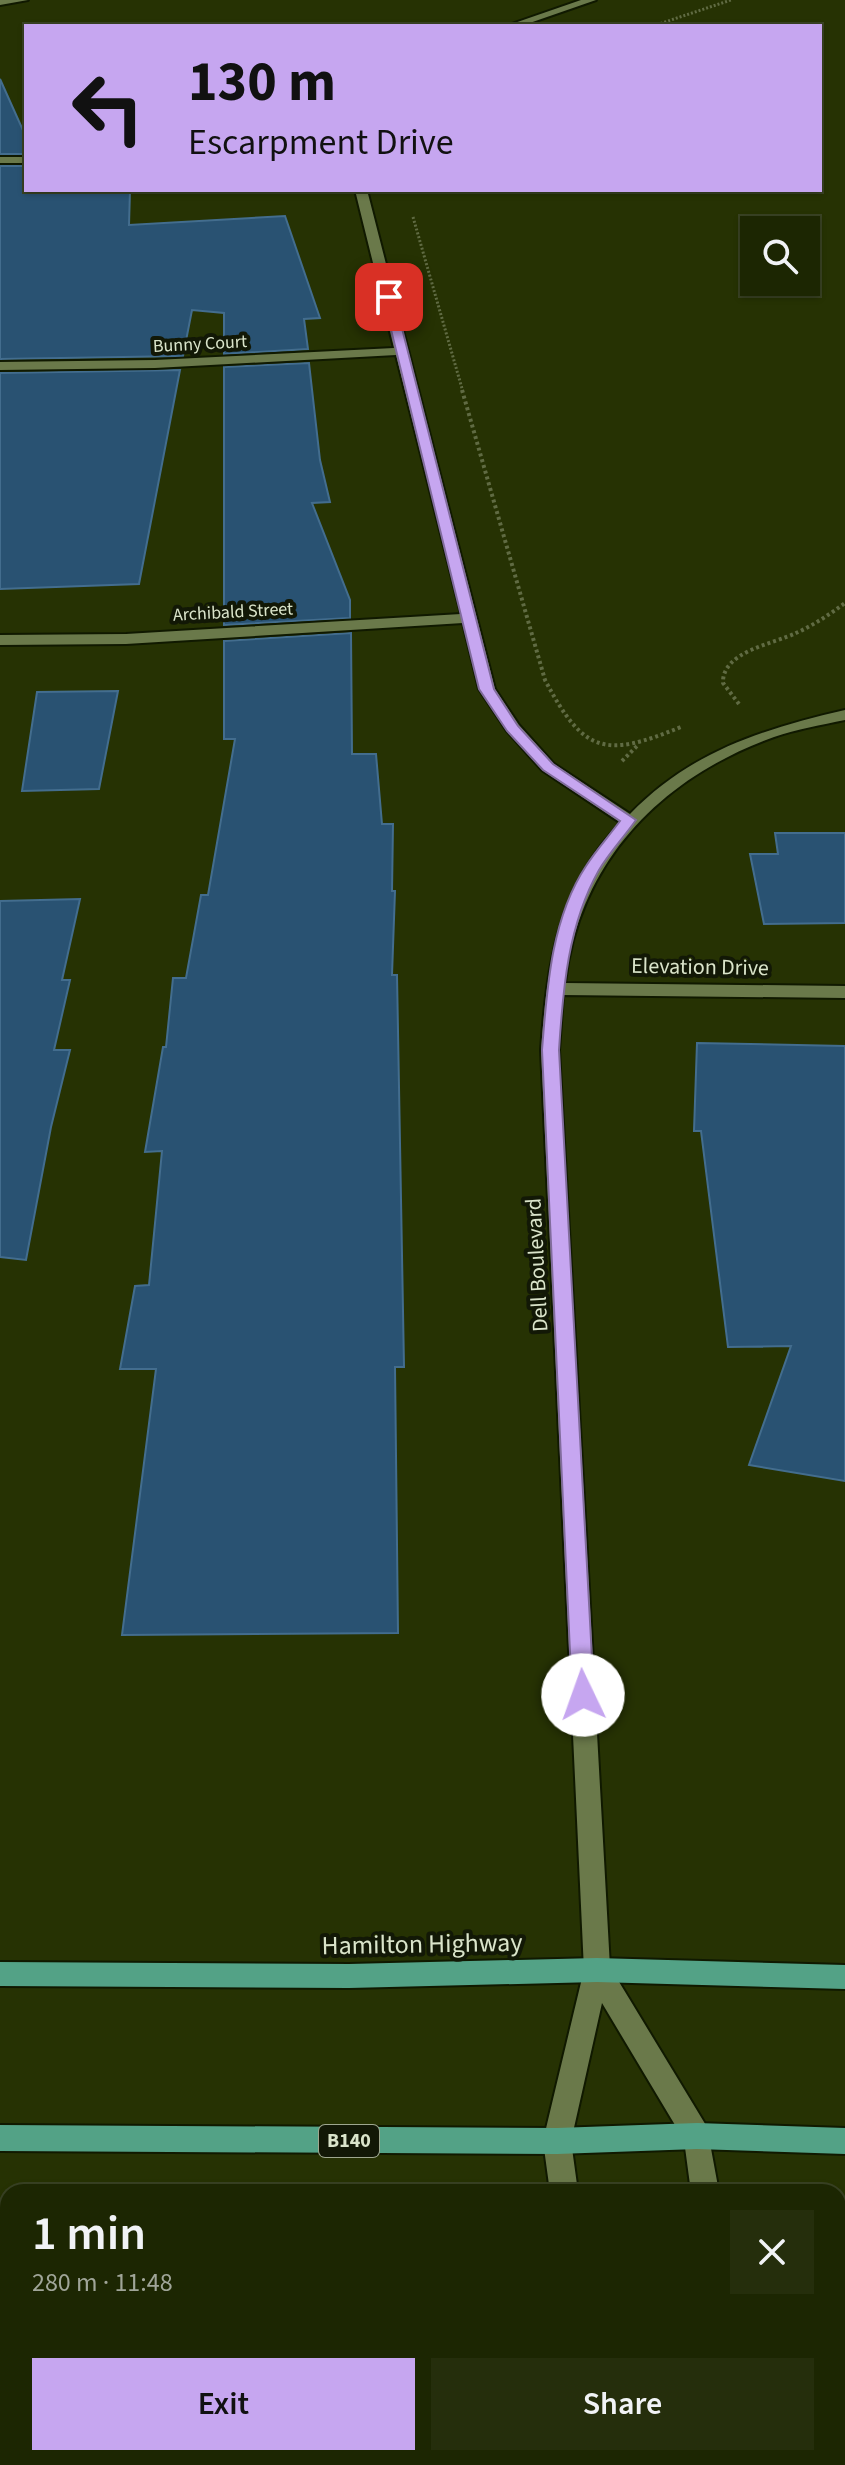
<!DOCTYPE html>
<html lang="en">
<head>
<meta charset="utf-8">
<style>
  :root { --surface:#1c2602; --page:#252e0c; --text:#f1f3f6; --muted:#a0a599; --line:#3a4324; --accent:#c6a6f0 }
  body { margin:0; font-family:"Source Sans 3",sans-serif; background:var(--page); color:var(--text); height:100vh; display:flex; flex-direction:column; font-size:30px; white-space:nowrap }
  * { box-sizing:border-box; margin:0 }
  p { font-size:26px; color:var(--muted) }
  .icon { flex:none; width:44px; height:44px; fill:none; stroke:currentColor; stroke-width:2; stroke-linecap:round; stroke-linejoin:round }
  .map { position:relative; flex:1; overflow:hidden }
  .panel { position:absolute; left:0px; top:2184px; width:846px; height:282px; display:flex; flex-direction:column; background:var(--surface); border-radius:24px 24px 0 0; box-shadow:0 2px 6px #0004,0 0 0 2px var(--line) }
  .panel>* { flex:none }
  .hud { position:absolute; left:24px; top:24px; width:798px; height:168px; border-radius:0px; box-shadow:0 2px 6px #0004,0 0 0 2px var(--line); background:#c6a6f0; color:#111; overflow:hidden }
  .fabs { position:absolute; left:740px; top:216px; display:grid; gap:16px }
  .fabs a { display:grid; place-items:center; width:80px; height:80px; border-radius:0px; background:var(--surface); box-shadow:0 2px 6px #0004,0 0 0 2px var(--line); font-size:40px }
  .pin { position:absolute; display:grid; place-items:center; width:68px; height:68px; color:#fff; margin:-34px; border-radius:16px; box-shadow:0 4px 12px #0006 }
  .me { position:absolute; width:88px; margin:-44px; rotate:357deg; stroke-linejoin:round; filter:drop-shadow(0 0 6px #0008) }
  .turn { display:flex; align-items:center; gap:28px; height:168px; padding:0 32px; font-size:36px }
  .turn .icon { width:104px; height:104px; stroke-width:2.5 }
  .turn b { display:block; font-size:56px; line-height:68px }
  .round { display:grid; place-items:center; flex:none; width:84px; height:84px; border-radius:0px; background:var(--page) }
  .summary { display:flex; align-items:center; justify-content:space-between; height:136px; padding:0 32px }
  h1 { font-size:48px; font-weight:600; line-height:60px }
  .primary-button { display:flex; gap:16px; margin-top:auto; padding:16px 32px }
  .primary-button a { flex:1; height:92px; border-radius:0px; background:var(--accent); color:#111; font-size:32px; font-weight:600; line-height:92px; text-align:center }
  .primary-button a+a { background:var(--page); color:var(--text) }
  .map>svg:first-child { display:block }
  .building { fill:#295272; stroke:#436d8e; stroke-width:2 }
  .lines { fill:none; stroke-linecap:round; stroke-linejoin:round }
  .minor-casing { stroke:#101900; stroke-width:4 }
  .major-casing { stroke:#101900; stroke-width:4 }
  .path-far1 { stroke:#606b43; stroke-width:3; stroke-dasharray:2 2; stroke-linecap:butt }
  .path { stroke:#606b43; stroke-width:4; stroke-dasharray:3 3; stroke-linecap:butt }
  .minor { fill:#6a794a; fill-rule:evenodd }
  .major { fill:#53a286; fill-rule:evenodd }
  .route { fill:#c6a6f0; stroke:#816c9c; stroke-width:2 }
  .labels { text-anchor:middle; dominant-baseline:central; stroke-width:8; stroke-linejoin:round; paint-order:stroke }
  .far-street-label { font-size:18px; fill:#dae4ca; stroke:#121806 }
  .shield { fill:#121806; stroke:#9ea78f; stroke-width:2 }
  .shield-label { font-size:20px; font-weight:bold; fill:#dae4ca }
  .street-label { font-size:22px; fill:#dae4ca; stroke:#121806 }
  .near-street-label { font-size:26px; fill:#dae4ca; stroke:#121806 }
</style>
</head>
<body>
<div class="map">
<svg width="845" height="2465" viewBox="0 0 845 2465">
  <rect width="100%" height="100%" fill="#263203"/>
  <g class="building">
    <polygon points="0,79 26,137 26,154 0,154"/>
    <polygon points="0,166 26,166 26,190 130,190 129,225 285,216 320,318 304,319 308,349 224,354 224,313 192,310 183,356 0,359"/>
    <polygon points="309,363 320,460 330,502 312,503 350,600 350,618 224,625 224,367"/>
    <polygon points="180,370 139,584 0,589 0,373"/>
    <polygon points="351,633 352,754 376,754 382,824 393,824 392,891 395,891 392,975 397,975 404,1367 395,1367 398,1633 122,1635 156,1369 120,1369 135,1286 149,1285 162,1151 145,1152 163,1047 166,1047 173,978 186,978 201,895 208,895 235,739 224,739 224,641"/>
    <polygon points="118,691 99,789 22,791 37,692"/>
    <polygon points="775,833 845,833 845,923 764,924 750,854 778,854"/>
    <polygon points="80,899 62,980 70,980 54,1050 70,1050 51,1127 26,1260 0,1257 0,901"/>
    <polygon points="697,1043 845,1046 845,1481 749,1465 791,1346 728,1347 701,1131 694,1131"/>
  </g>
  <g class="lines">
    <g class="minor-casing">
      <g id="minor">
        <polygon points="0,0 28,0 0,5"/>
        <polygon points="581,0 596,0 521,26 506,26"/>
        <rect x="0" y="157" width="26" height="6"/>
        <path d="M355,190H367L495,689L519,725L554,764L630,814C691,751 763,729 845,710V720C821,725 797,729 774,737C660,778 579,862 565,983L845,986V998L563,995L559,1050L610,1967L707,2127L719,2192H691L684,2140L602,2003L571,2141L578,2192H550L543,2141L584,1970L541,1050C547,965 558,886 621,823L542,770L507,731L479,689L463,623L126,644L0,645V635L126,634L461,614L396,355L155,368L0,370V362L155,360L394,348Z"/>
        <polygon points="602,2458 632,2458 634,2465 604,2465"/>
        <polygon points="686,2458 716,2458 715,2465 685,2465"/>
      </g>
    </g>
    <g class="major-casing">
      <g id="major">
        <polygon points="597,1958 845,1965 845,1989 597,1982 349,1988 0,1986 0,1962 349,1964"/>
        <polygon points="697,2123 845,2128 845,2154 697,2149 557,2154 0,2151 0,2125 557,2128"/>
      </g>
    </g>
    <g class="path-far1">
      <polyline points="653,26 731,0"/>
      <polyline points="413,217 463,392"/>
    </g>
    <g class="path">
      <path d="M462,390L545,680C584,754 605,758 681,727"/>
      <path d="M739,704L723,683C722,651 774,644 796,633C814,625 830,614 845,603"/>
      <polyline points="622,761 637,746"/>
    </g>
    <use href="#minor" class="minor"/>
    <use href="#major" class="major"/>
  </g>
  <path class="route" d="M389,294L394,297L494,689L518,726L553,764L636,820C624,837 609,853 599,870C568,925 563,988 559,1050L594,1695L591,1701L583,1704L576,1701L572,1695L542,1050C547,988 551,919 586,866C596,850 609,836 620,821L543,770L507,731L479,689L383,297Z"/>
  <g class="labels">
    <g class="far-street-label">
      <text transform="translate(200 344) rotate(-3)">Bunny Court</text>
      <text transform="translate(233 612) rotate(-3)">Archibald Street</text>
    </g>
    <rect class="shield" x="319" y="2125" width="60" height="32" rx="6"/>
    <g class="shield-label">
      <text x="349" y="2141">B140</text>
    </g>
    <g class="street-label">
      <text transform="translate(700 967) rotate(1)">Elevation Drive</text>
      <text transform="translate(537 1265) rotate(-93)">Dell Boulevard</text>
    </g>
    <g class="near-street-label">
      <text transform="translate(422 1944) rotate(-1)">Hamilton Highway</text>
    </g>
  </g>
</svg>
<div class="fabs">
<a><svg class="icon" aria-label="search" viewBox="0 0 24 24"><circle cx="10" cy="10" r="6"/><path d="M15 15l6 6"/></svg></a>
</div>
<div class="pin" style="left:389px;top:297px;background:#d93025"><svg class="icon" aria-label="arrive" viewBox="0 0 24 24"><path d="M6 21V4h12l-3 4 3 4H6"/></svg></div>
<svg class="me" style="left:583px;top:1695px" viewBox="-20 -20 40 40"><circle r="19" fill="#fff"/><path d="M0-13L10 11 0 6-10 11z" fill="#c6a6f0"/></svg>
<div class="hud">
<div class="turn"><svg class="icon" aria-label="left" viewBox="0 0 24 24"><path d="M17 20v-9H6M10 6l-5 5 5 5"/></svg><div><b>130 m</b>Escarpment Drive</div></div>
</div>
<section class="panel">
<div class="summary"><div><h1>1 min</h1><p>280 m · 11:48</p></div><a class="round"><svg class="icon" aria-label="close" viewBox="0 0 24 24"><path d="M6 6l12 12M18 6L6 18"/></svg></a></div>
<div class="primary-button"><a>Exit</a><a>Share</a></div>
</section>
</div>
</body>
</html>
